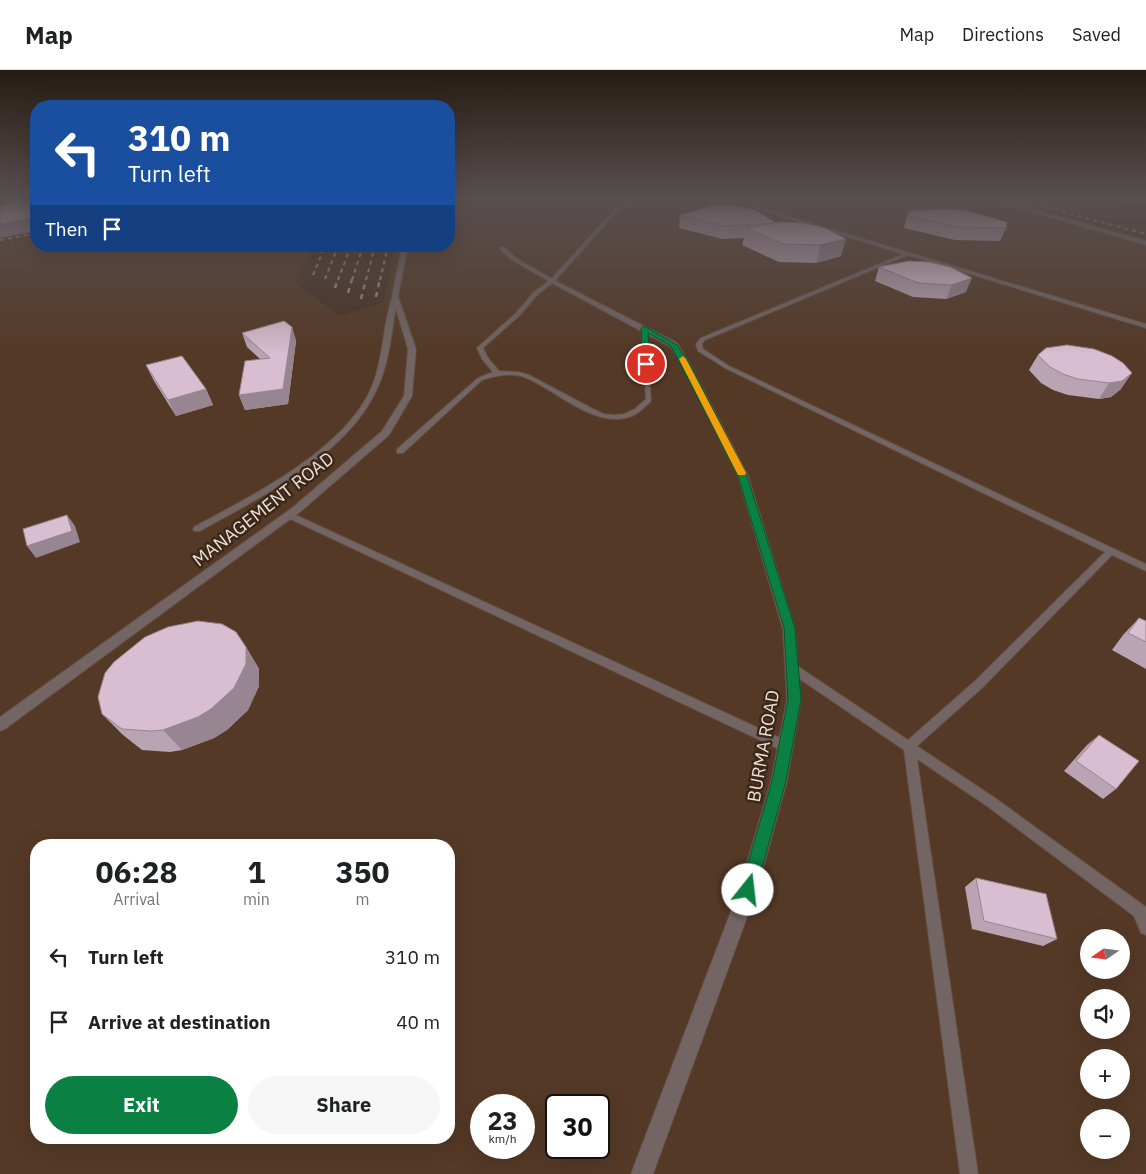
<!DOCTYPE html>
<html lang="en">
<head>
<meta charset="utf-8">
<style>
  :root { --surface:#fff; --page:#f6f6f6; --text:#202124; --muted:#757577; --line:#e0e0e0; --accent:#0b8043 }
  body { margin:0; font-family:"IBM Plex Sans",sans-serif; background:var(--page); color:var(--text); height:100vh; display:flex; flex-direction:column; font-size:19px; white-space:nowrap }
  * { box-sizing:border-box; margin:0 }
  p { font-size:16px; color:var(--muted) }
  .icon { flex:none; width:28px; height:28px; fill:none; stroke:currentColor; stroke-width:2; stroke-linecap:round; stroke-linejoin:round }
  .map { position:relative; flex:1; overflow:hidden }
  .drawer { position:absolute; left:30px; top:769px; width:425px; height:305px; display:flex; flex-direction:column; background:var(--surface); border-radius:20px; box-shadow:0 5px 20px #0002 }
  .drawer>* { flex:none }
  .hud { position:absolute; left:30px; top:30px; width:425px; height:152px; border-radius:20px; box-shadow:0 5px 20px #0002; background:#1a4fa0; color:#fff; overflow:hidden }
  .needle { width:32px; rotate:256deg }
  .fabs { position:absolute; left:1080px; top:859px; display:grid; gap:10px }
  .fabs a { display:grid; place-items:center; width:50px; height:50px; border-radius:50%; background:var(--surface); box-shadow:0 5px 20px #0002; font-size:25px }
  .speed { position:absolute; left:470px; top:1024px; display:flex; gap:10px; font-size:25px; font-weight:700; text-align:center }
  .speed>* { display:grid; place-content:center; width:65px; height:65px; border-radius:50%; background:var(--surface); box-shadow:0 5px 20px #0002; line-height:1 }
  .speed small { font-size:12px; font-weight:400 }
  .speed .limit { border:2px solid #111; border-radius:8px; background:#fff; color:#111 }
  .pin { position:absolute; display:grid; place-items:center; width:42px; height:42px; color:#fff; margin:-21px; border:2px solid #fff; border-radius:50%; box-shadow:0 1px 5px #0007 }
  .me { position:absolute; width:55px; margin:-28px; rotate:16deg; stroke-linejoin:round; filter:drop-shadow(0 0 4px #0008) }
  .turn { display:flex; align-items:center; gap:18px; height:105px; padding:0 15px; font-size:22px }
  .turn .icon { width:65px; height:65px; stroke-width:2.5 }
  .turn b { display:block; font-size:35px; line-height:42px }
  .then { display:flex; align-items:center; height:48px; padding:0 15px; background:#0003; gap:10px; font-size:19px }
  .eta { display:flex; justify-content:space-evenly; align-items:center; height:85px; text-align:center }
  .eta b { font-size:30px; font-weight:700; line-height:35px }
  .primary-button { display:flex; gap:10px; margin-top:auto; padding:10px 15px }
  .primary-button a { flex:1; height:58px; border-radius:30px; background:var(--accent); color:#fff; font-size:20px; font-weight:700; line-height:58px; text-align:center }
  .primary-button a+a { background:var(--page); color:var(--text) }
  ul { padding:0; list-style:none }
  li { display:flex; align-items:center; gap:15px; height:65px; padding:0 15px }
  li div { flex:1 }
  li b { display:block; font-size:19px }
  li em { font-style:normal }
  header { display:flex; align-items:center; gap:30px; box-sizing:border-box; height:70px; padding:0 25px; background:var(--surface); border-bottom:1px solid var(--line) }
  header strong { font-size:24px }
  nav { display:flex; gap:28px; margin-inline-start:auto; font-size:18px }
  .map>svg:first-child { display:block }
  .built { fill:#543926; fill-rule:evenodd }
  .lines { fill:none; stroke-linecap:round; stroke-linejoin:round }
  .service-casing { stroke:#624e40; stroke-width:2 }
  .minor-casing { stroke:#624e40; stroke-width:2 }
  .service { fill:#726563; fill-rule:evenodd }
  .minor { fill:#726563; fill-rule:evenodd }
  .rail-far1 { stroke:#9e8d81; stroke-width:2; stroke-dasharray:4 4; stroke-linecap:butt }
  .rail { stroke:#9e8d81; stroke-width:2.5; stroke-dasharray:5 5; stroke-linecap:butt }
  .wall { fill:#baa3b3 }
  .shaded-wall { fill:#978592 }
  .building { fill:#d8bed0; stroke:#978592 }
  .route { fill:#0b8043; stroke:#07532c }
  .slow { fill:#f59e0b }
  .labels { text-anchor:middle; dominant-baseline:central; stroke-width:5; stroke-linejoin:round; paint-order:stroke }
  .street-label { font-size:18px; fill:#efe1d8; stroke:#3c2819 }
</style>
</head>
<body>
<header>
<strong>Map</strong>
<nav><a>Map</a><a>Directions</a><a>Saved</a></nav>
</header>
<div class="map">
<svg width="1146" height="1104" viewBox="0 0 1146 1104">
  <rect width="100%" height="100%" fill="#473223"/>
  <path class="built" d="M0,129H36V176H314L295,213L340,246L384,232L395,176H449V129H1003L1146,169V1104H0ZM36,775H449V1068H36ZM1089,868H1121V900H1089ZM1089,928H1121V960H1089ZM1089,988H1121V1020H1089ZM481,1035H524V1078H481ZM556,1035H599V1078H556ZM1089,1048H1121V1080H1089Z"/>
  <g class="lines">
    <g class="service-casing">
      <g id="service">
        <path d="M634,129H640L620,138L554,212L538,224L519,246L483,278L488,288L499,301L519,302L529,305L593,339L604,344L614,345L624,344L635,339L646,329L641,258L646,257L651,331C644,338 636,346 626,348C591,356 555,319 524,307C510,302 495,306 482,310L403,383H397V379L478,308L493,302L482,289L477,278L478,277L515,244L534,222L550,210L618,136Z"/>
        <polygon points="724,129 731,129 1146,254 1146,258 908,185 705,270 702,274 703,279 729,296 1146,494 1146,501 1112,485 983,617 917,676 995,728 1146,837 1146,865 1141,863 1134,846 987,736 917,689 978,1104 960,1104 904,680 788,601 787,598 788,595 796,595 908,670 975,611 1105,482 725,298 698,281 696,274 701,268 903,184"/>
        <polygon points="1088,129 1146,130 1146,132 1090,130"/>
        <path d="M393,225L398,226C392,254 391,285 380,312C353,383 262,426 200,461H194L193,459L194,457C253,425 351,377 374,311C384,283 383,252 393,225Z"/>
        <polygon points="289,442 789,672 791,676 789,680 785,681 781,680 286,447 285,445"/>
      </g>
    </g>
    <g class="minor-casing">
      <g id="minor">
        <polygon points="988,129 996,129 1146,171 1146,175"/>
        <polygon points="402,176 408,176 398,226 416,279 412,326 389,365 300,442 5,659 0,661 0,647 292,438 382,361 404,326 408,279 392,226"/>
        <polygon points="500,177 504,177 516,188 554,210 677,273 690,294 748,406 795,559 801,629 787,711 757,820 653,1104 631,1104 739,820 771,711 787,629 783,559 738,406 682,294 671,277 550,212 512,190 500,179"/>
      </g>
    </g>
    <use href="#service" class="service"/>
    <use href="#minor" class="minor"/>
    <g class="rail-far1">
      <polyline points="1016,129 1146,164"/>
      <polyline points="0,131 36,133"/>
      <polyline points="0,170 36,163"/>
      <polyline points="313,205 325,176"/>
      <polyline points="325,209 338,176"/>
      <polyline points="338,210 351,176"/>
      <polyline points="352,210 363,176"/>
      <polyline points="366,210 375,176"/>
      <polyline points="380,210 388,176"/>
    </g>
    <g class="rail">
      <polyline points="335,218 338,209"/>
      <polyline points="348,223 352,209"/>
      <polyline points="376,227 380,209"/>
      <polyline points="361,229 366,209"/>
    </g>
  </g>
  <g class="wall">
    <polygon points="909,141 1006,158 1000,171 955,170 904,158 905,153"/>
    <polygon points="680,145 776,153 841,186 816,193 779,192 742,175 744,168 722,169 679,158"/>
    <polygon points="909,191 966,222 946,229 913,227 875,211 879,197"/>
    <polygon points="292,257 296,271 288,334 245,340 239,325 260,289 247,277 242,263"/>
    <polygon points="1067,275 1121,319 1111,327 1099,329 1068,325 1053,320 1041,313 1029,300 1038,285"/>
    <polygon points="146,295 206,319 213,335 176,346 154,311"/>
    <polygon points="1139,548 1146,551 1146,599 1112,580 1123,565"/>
    <polygon points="246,577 259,599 259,616 248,640 227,660 214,668 182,680 170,682 142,680 123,665 102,644"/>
    <polygon points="1099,665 1116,719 1103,729 1064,701 1087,675"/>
    <polygon points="976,808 1057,869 1043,876 972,859 965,817"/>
  </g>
  <g class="shaded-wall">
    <polygon points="36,147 36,161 0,168 0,154"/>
    <polygon points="846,169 841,186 816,193 820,175"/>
    <polygon points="972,208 966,222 946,229 952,215"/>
    <polygon points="292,257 296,271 288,334 245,340 239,325 283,319"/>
    <polygon points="1132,303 1121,319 1111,327 1099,329 1109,313"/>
    <polygon points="206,319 213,335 176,346 168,330"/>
    <polygon points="67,445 75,456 80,472 36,488 27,476"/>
    <polygon points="246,577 259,599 259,616 248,640 227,660 214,668 182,680 163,660"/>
  </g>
  <g class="building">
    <polygon points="17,129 36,129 36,147 0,154 0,137"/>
    <polygon points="715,135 736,136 755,140 776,153 724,156 680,145"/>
    <polygon points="949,139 967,141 1007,152 1006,158 961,157 908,146 909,141"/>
    <polygon points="781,152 804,153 825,158 846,169 820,175 783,174 746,158"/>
    <polygon points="909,191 929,192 950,197 972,208 952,215 918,213 879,197"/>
    <polygon points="284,251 292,257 283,319 239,325 245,291 270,288 242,263"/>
    <polygon points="1067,275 1094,279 1112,286 1123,293 1132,303 1122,311 1109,313 1078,309 1063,304 1050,297 1038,285 1046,278"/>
    <polygon points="182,286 206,319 168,330 146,295"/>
    <polygon points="67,445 72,461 27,476 23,459"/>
    <polygon points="1139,548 1146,551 1146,572 1128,563"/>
    <polygon points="198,551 222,554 236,562 246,577 246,594 234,618 211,639 198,647 163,660 151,661 122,659 102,644 98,627 105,603 114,592 145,567 168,557"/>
    <polygon points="1099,665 1139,691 1116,719 1076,691"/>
    <polygon points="976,808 1046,824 1057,869 984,851"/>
  </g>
  <linearGradient id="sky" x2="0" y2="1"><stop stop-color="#271c13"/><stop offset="0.45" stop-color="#584f50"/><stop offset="1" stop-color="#584f50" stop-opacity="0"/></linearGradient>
  <rect width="1146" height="284" fill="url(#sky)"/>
  <polygon class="route" points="644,256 677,275 690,294 747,406 795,558 801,629 786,711 756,820 753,826 748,828 742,826 740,820 772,711 788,629 784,558 738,406 671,276 648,263 650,294 646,296 643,294 641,258"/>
  <polygon class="slow" points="683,286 686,289 746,403 745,405 738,405 737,403 679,289"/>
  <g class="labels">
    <g class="street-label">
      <text transform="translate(263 439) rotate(-38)">MANAGEMENT ROAD</text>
      <text transform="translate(763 676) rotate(-80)">BURMA ROAD</text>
    </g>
  </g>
</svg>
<div class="fabs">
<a><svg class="needle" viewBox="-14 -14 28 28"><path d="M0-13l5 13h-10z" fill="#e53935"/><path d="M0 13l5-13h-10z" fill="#757577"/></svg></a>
<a><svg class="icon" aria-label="sound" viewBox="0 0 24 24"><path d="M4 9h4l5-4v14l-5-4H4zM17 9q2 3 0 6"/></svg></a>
<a>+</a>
<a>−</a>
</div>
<div class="speed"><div>23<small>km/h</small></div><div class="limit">30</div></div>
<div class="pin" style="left:646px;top:294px;background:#d93025"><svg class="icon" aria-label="arrive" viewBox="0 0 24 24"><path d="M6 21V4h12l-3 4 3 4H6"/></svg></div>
<svg class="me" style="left:748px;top:820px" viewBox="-20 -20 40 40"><circle r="19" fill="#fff"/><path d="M0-13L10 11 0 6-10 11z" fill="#0b8043"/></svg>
<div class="hud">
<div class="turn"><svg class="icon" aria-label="left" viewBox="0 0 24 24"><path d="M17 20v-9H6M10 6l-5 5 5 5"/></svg><div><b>310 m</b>Turn left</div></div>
<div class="then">Then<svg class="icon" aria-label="arrive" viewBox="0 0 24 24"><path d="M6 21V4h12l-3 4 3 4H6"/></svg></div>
</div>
<section class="drawer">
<div class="eta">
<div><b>06:28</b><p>Arrival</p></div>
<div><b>1</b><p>min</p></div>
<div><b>350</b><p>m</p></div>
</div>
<ul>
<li><svg class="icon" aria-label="left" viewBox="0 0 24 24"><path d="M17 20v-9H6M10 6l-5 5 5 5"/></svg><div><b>Turn left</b></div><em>310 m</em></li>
<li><svg class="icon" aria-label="arrive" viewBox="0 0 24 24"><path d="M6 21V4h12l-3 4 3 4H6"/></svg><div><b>Arrive at destination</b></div><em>40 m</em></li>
</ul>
<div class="primary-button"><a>Exit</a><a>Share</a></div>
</section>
</div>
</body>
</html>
